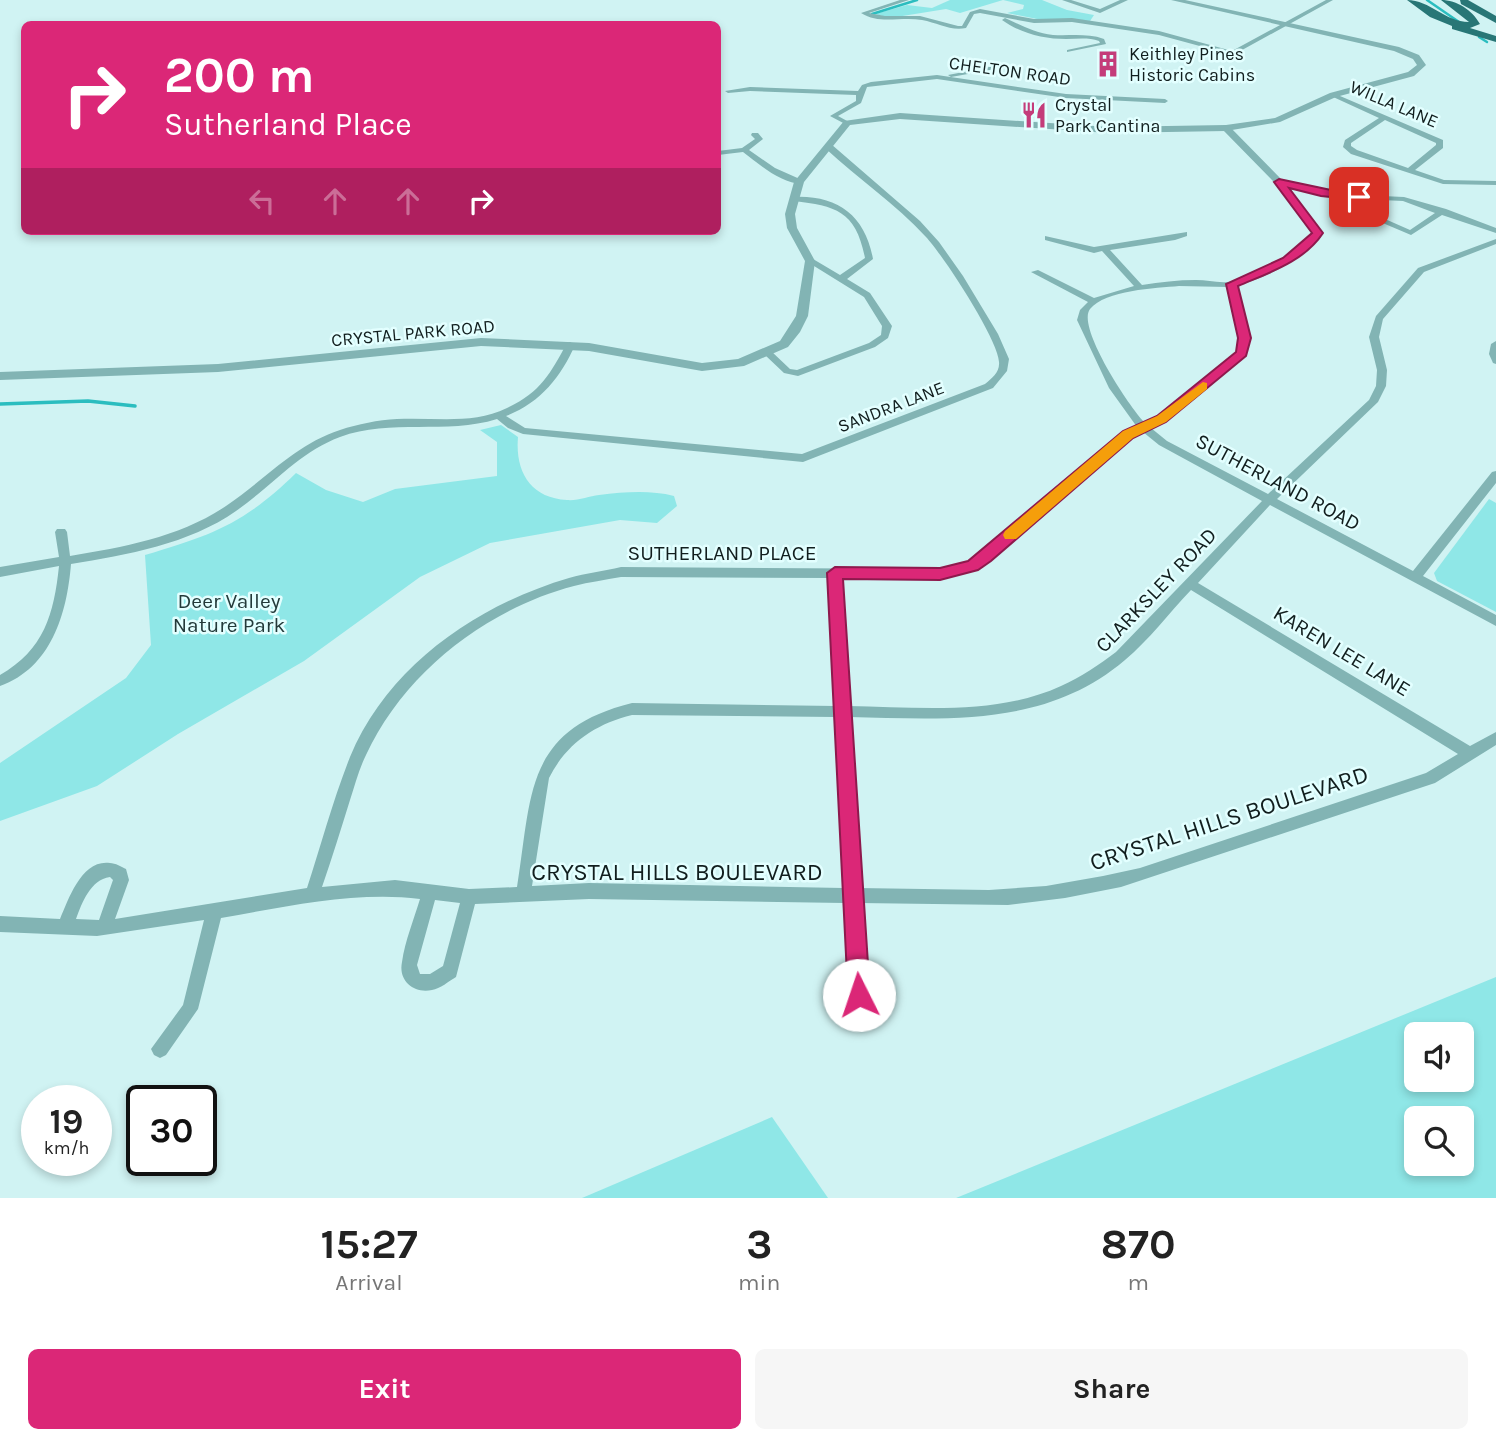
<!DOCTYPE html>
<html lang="en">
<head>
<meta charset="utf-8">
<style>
  :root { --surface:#fff; --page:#f6f6f6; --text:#222; --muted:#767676; --accent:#db2777 }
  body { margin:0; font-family:Karla,sans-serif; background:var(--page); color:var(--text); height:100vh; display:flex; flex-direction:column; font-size:26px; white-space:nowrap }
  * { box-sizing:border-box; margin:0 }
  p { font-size:23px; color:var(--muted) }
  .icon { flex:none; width:38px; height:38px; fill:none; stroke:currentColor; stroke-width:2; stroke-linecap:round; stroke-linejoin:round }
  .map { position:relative; height:1198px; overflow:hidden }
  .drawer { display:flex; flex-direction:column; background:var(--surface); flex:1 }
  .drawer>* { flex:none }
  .banner { position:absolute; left:21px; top:21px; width:700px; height:214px; border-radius:10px; box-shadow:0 4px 10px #0003; background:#db2777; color:#fff; overflow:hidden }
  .controls { position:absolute; left:1404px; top:1022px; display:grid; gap:14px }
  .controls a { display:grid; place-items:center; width:70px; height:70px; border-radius:10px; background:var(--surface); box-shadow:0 4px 10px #0003; font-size:35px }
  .speed { position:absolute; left:21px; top:1085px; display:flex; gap:14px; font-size:35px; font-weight:700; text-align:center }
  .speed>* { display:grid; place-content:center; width:91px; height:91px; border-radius:50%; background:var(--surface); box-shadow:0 4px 10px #0003; line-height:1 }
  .speed small { font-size:18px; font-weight:400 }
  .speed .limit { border:4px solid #111; border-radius:10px; background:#fff; color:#111 }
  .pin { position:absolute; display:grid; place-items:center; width:60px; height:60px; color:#fff; margin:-30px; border-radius:14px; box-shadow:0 4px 10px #0006 }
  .me { position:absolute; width:77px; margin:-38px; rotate:356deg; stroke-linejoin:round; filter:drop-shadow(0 0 5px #0008) }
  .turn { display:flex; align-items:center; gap:24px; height:147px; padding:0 28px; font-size:32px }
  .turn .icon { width:91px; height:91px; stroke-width:2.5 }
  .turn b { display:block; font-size:49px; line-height:60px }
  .lanes { display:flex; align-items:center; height:66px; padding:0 28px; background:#0003; justify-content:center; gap:35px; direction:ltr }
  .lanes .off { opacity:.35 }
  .eta { display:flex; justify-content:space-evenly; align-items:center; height:119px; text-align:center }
  .eta b { font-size:42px; font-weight:700; line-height:49px }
  .action { display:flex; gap:14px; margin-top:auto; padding:14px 28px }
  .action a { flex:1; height:80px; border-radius:10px; background:var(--accent); color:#fff; font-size:28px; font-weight:700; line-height:80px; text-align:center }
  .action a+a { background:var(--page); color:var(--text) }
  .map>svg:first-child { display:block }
  .green { fill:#8fe7e7; fill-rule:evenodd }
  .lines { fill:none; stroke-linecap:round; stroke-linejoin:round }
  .stream-far1 { stroke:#2bbdbf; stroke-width:2.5 }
  .stream { stroke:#2bbdbf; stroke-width:3.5 }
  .minor { fill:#82b4b4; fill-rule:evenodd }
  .tertiary { fill:#82b4b4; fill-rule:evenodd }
  .trunk { fill:#287676; fill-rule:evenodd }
  .route { fill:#db2777; stroke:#8e194d; stroke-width:2 }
  .slow { fill:#f59e0b }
  .labels { text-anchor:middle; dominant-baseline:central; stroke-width:5; stroke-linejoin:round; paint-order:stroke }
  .far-poi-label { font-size:18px; fill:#111e1e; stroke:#e3ffff; text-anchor:start }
  .far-street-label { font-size:18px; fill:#111e1e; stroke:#e3ffff }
  .street-label { font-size:21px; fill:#111e1e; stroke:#e3ffff }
  .park-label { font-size:21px; fill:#233a3a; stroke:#e3ffff }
  .near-street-label { font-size:24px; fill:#111e1e; stroke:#e3ffff }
</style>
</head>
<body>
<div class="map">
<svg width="1496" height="1198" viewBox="0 0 1496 1198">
  <rect width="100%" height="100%" fill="#d0f3f3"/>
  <g class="green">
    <polygon points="950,0 1042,0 1067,10 1094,15 1090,21 1042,20 1007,13 1023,9 1024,5 1003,0 960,13 946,9 890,18 875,14 907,5 932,8"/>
    <path d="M501,425L518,437C515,471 530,498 567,500C578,501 589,496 599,495C625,492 650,490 674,496L677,506L657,523L620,520L490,543L420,577L304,661L178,734L97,786L0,821V763L126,678L151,645L145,555C213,535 245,523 296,473L326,490L363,502L395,489L497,476V442L480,430Z"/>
    <polygon points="1489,499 1496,503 1496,612 1437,581 1434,573"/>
    <path d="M1496,977V1198H956ZM1461,1034V1080H1416V1034ZM1461,1118V1164H1416V1118Z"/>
    <polygon points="772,1117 828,1198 582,1198"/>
  </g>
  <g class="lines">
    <g class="stream-far1">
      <polyline points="1427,0 1459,22"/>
      <polyline points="872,14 917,0"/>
      <polyline points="1479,37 1487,42"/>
    </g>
    <polyline class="stream" points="0,404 88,401 135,406"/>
    <g class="minor">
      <path d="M900,0H909L869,13L885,16H920L958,26H962L970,12L980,9L1034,19L1072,18L1159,31L1232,51L1326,0H1333L1233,55L1159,35L1072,22L1034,23L980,13L974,14L966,28C950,31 938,23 922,20C901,16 880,25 861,13Z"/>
      <polygon points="1062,0 1071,0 1100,9 1120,0 1128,0 1100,13"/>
      <path d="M1005,18C1021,25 1035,33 1053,35C1071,36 1087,33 1104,39L1106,44L1067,52V50L1100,43L1099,41C1088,37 1077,39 1066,39C1044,39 1020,33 1002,20Z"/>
      <polygon points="1005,64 1007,65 1007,67 951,77 948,75"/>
      <polygon points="937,75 1066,94 1165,99 1168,101 1165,103 1066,98 937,79 867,87 861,103 838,116 849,122 849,124 847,125 830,116 856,101 856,95 750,91 728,93 725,91 750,87 858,91 862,85 871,82"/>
      <path d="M1333,93L1443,140V148L1415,170L1444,180L1496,181V185L1443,184L1351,154L1343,147L1345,140L1379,118L1331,96L1330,95ZM1385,120L1436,143V145L1408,168L1357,150L1351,146V143Z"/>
      <path d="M1223,126H1229L1282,180L1338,194L1404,197L1446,209L1496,228V233L1442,215L1411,235L1378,221L1385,219L1410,230L1435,213L1403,201L1338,198L1286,186L1320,229L1321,237C1299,261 1268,277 1237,286C1243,309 1256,335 1243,358L1166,421L1151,428L1167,441L1268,494L1369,400L1376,386L1377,370L1369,337L1376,316L1418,268L1496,239V244L1424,272L1383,319L1379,337L1387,370L1386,386L1378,402L1277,499L1413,571L1492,472L1496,471V483L1423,576L1496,615V626L1270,505L1198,583L1470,746L1496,732V745L1435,783L1121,887L1065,898L1008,905L860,903L869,1020L867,1026L861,1028L855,1026L853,1020L844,903L589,899L475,904L456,977C449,981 440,989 432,990C414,994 398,981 402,962C405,941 414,919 420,899C355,891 285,907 221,918L198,1009L166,1055L160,1058L154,1055L151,1049L183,1005L204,920L97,936L0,932V916L60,919C69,898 82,859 110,863C115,863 122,867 126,869L129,880L115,919L307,888C321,845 333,800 350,757C388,666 477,605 569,578C586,573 604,571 621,567L940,569L968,562L1124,433L1137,427L1109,388L1077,320L1080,310L1088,302L1031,272L1038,270L1094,298L1134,286L1102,251L1094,253L1045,240V236L1094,247L1187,232V236L1175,240L1110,250L1142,285C1160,282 1178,280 1196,280C1207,280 1217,283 1228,282C1258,279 1291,257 1313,236L1312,229L1276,184L1223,130ZM1179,286L1228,287C1234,309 1246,335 1234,356L1158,417L1145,423C1130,408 1076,327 1090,309C1105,290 1156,288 1179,286ZM1143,432L1159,445L1262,501L1116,652C1099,665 1081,677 1061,686C996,716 918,707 848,706L841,578L940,579L976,569L1132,437ZM621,577L829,578L835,706L632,703C524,730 532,795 517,887L469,889L395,880L322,887C332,858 341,829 350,800C355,785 359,769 366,755C404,673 486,609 574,586C589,582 605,580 621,577ZM1191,590L1458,754L1426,773L1140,868L1103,876L1046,886L989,890L858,888L849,717C946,719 1045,728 1125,660C1149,640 1169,613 1191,590ZM632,715L835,717L843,888L589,883L532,886L549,778C566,744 595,724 632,715ZM110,877L113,880L99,920L76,919C82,903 90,880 110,877ZM435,900L460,903L443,966L430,974H420L417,965Z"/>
      <path d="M752,133H758L763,139L749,150L775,168L802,180V184C780,183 759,164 743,152L718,155V151L742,148L755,139L751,135Z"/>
      <path d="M825,144H831L920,221L939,242L963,276L998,334L1009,359L1007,371L993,388L803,462L523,434L508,428L497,419C446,435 391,418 340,437C298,453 272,486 236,511C189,544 127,555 71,564C67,614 51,668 0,686V675C44,650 54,614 59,566L0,577V567L59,557L55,532L57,529H65L67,532L70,556C124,547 180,537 226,506C265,480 294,445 340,430C358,424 378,420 397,419C435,417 472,425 507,408C541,392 550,374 567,343L570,342L575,345C561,377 540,403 506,416L525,428L802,454L985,384C992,378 1000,372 999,362C998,339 943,255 926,237C896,204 858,179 825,148Z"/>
      <path d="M791,197C836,194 865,214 873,259L847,279L870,293L892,326L888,338L875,347L798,376L784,373L765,355V351H771L790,369L797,370L869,343L881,335L882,326L864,297L806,261L813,259L840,275L865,258C856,211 836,206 794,201H791Z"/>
      <polygon points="1496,341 1496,364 1493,363 1489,354 1491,344"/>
    </g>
    <polygon class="tertiary" points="1171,0 1185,0 1399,47 1419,55 1426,65 1414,76 1336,97 1280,122 1226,131 1109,133 900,119 850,125 804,182 795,214 797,228 815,261 808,316 800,332 788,347 744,366 702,371 589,351 481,346 218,372 0,380 0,372 218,364 481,338 589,343 702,363 738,359 780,341 796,316 805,261 787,228 785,214 794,182 844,121 900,113 1109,127 1226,125 1275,118 1330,93 1408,72 1417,65 1413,59 1394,51"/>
    <g class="trunk">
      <path d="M1407,0C1430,0 1445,22 1469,22L1441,0C1457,0 1472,10 1480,24L1470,28L1496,36V42L1452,29V26L1430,17Z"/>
      <polygon points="1460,0 1468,0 1496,16 1496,23 1461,4"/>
    </g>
  </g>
  <path class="route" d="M1279,179L1364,197L1359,200L1321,196L1289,188L1323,233C1304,262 1268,273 1238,286L1251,338L1246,356L1166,422L1133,438L991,561L978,570L940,580L843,579L870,995L867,1002L859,1005L851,1002L848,995L827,573L835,567L940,568L968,561L1123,431L1157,416L1236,352L1238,338L1226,284L1283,258L1312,233L1274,182Z"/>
  <polygon class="slow" points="1203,382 1207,383 1207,389 1166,422 1133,438 1016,539 1005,539 1003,535 1005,531 1123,431 1157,416"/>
  <defs>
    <g id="building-bare" transform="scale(2.1)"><path d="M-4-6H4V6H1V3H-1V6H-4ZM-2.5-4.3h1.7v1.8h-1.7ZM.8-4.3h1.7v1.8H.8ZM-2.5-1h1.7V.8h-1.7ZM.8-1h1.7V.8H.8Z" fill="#c43c7a" stroke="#e3ffff" stroke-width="2.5" paint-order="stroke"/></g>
    <g id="restaurant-bare" transform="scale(2.1)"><path d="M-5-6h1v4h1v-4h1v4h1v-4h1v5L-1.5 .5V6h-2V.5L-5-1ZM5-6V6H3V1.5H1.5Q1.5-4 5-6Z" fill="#c43c7a" stroke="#e3ffff" stroke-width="2.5" paint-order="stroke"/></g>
  </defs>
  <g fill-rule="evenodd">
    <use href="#building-bare" x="1108" y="64"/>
    <use href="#restaurant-bare" x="1034" y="115"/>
  </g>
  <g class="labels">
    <g class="far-poi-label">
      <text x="1129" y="54">Keithley Pines<tspan x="1129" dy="21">Historic Cabins</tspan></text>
      <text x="1055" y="105">Crystal<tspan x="1055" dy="21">Park Cantina</tspan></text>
    </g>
    <g class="far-street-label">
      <text transform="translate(1010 71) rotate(8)">CHELTON ROAD</text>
      <text transform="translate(1394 104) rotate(23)">WILLA LANE</text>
      <text transform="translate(413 333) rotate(-5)">CRYSTAL PARK ROAD</text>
      <text transform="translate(891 407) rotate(-21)">SANDRA LANE</text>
    </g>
    <g class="street-label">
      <text transform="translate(1278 482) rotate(28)">SUTHERLAND ROAD</text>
      <text x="722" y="553">SUTHERLAND PLACE</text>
      <text transform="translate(1156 590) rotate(-46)">CLARKSLEY ROAD</text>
      <text transform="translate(1342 651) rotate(31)">KAREN LEE LANE</text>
    </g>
    <g class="park-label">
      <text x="229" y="601">Deer Valley<tspan x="229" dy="24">Nature Park</tspan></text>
    </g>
    <g class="near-street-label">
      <text transform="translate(1229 818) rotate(-18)">CRYSTAL HILLS BOULEVARD</text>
      <text x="677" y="872">CRYSTAL HILLS BOULEVARD</text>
    </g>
  </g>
</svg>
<div class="controls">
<a><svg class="icon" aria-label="sound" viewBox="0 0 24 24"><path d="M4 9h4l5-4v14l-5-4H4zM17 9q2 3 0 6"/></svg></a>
<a><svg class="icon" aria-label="search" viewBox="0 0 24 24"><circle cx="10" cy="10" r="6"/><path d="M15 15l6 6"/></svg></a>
</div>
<div class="speed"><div>19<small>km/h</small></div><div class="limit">30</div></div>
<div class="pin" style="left:1359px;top:197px;background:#d93025"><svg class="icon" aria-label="arrive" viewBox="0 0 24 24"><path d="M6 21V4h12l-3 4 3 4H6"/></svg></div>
<svg class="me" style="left:859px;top:995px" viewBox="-20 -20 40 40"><circle r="19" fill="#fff"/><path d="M0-13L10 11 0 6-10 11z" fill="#db2777"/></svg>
<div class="banner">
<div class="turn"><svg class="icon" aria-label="right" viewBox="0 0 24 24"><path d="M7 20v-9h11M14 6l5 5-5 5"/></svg><div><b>200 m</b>Sutherland Place</div></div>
<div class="lanes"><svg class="icon off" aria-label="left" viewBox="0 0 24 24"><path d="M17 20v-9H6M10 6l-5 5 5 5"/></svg><svg class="icon off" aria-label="ahead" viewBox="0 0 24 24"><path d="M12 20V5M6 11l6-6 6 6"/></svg><svg class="icon off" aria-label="ahead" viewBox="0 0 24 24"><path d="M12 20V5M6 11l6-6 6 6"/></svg><svg class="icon" aria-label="right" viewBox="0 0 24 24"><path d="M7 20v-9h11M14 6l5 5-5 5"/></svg></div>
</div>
</div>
<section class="drawer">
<div class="eta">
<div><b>15:27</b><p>Arrival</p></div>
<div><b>3</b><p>min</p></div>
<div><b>870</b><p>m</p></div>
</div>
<div class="action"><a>Exit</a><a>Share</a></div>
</section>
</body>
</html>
